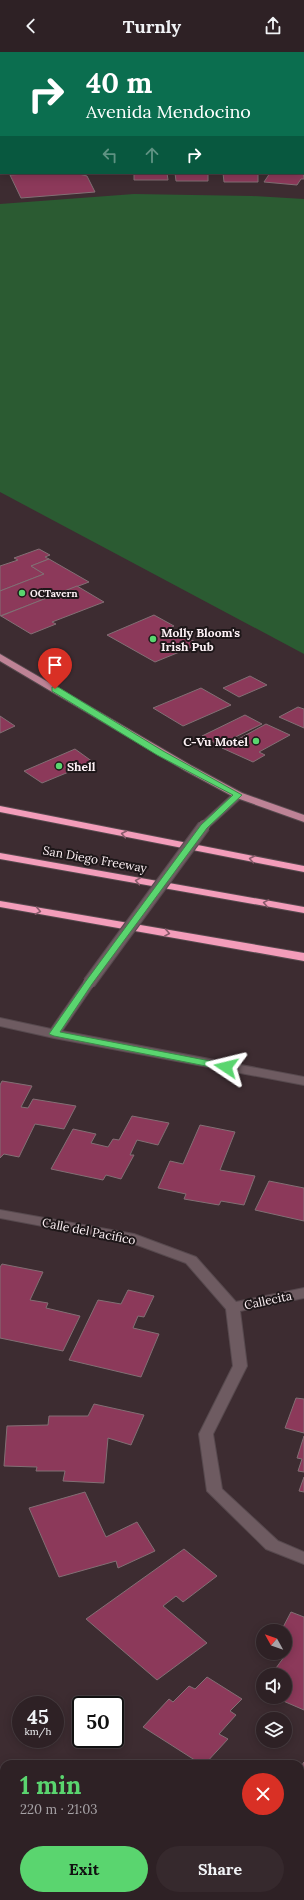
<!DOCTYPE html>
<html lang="en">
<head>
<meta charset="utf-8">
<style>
  :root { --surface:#2e2125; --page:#36292d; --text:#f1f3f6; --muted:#a7a3a7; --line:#493e42; --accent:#5ad56f }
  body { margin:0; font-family:Lora,serif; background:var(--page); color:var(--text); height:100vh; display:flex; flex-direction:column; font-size:15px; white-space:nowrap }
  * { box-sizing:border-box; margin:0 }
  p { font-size:13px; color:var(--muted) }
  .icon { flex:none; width:22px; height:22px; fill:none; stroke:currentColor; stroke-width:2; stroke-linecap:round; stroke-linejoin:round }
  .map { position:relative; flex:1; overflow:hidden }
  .panel { position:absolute; left:0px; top:1708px; width:304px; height:140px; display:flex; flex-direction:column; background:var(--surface); border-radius:12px 12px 0 0; box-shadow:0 2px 10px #0003,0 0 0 1px var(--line) }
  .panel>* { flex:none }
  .banner { position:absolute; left:0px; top:0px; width:304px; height:122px; box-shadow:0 2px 10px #0003,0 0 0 1px var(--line); background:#0b6e4f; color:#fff; overflow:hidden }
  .needle { width:26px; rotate:310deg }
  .controls { position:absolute; left:256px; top:1572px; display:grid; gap:8px }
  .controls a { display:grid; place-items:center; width:36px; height:36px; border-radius:50%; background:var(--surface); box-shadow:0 2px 10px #0003,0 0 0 1px var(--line); font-size:20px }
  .speed { position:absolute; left:12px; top:1644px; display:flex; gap:8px; font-size:20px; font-weight:700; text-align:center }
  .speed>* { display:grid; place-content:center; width:52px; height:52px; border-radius:50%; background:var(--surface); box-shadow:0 2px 10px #0003,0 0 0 1px var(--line); line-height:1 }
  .speed small { font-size:10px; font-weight:400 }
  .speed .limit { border:2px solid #111; border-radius:6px; background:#fff; color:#111 }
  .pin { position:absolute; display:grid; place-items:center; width:34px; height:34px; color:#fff; margin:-41px -17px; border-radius:50% 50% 50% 0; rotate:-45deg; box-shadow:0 0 4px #0007 }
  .pin .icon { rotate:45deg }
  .me { position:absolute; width:44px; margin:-22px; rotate:280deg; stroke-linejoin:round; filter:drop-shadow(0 0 3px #0008) }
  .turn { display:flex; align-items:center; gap:14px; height:84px; padding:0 20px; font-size:18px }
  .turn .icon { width:52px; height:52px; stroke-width:2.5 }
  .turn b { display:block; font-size:28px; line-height:34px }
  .lanes { display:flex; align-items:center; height:38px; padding:0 20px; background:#0003; justify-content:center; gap:20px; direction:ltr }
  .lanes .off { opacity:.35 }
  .round { display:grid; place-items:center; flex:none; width:42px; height:42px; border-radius:21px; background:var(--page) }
  .headline { display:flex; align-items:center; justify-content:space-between; height:68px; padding:0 20px }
  h1 { font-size:24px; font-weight:700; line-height:30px; color:var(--accent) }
  .action { display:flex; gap:8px; margin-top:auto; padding:8px 20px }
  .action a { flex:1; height:46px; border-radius:24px; background:var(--accent); color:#111; font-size:16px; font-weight:700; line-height:46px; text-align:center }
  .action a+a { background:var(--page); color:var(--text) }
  header { display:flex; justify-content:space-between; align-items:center; height:52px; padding:0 20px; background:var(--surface); font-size:18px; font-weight:700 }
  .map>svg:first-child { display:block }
  .green { fill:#2b5b32 }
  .building { fill:#8c395a; stroke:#826f74 }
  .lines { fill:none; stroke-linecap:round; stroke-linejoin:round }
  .street-casing { stroke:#57494e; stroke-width:2 }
  .secondary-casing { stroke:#57494e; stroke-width:2 }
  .primary-casing { stroke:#57494e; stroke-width:2 }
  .highway-casing { stroke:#57494e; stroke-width:2 }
  .street { fill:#6e5b61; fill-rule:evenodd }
  .secondary { fill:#6e5b61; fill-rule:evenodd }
  .primary { fill:#be8396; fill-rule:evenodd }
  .highway { fill:#f39dba; fill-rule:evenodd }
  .secondary-bridge-casing { stroke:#57494e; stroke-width:14; stroke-linecap:butt }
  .secondary-bridge { stroke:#6e5b61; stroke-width:12 }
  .oneway { stroke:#885a6a }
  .route { fill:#5ad56f; stroke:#3a8a48 }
  .poi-dot { fill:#5ad56f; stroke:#1e1719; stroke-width:1.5 }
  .labels { text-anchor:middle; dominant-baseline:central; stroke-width:4; stroke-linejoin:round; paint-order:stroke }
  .far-poi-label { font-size:10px; font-weight:bold; fill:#fdf1f5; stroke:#1e1719; text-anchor:start }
  .poi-label { font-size:12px; font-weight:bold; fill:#fdf1f5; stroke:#1e1719; text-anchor:start }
  .street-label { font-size:12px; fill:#fdf1f5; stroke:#1e1719 }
</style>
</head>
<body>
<header><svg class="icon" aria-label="back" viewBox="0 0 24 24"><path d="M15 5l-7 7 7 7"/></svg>Turnly<svg class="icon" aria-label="share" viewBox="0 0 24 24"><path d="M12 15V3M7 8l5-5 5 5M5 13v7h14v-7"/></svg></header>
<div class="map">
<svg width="304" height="1848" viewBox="0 0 304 1848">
  <rect width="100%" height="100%" fill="#3d2c31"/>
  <g class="green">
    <polygon points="108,0 304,0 304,21 303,1"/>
    <polygon points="134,142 252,144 304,147 304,602 0,440 0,152"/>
  </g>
  <g class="building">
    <polygon points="31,0 70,0 67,1"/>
    <polygon points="303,118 304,127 301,127 297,133 264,130 270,121 303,121"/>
    <polygon points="40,121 75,121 87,124 95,140 21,146 10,123"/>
    <polygon points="134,121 167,121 168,128 134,128"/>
    <polygon points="175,121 208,121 208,129 176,129"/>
    <polygon points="220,121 258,121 258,130 224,130 223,121"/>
    <polygon points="39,497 50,503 45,505 49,507 31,514 44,522 0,539 0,514 18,508 14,506"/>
    <polygon points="49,507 89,530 0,564 0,539 44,522 31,514"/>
    <polygon points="77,534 104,550 52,570 56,572 31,582 1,564"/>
    <polygon points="154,563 174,574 170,576 199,592 155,610 107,583"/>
    <polygon points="250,624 267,633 239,645 223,636"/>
    <polygon points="201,636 231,653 183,674 153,656"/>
    <polygon points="298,655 304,657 304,676 279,665"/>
    <polygon points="245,663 262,672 219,693 202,684"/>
    <polygon points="0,664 15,674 0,681"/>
    <polygon points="266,672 290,683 259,700 265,703 253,710 222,696"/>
    <polygon points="75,697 93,710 42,731 24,719"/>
    <polygon points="2,1029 32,1034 21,1055 28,1056 33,1047 76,1054 64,1077 35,1072 19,1105 4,1102 0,1106 0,1033"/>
    <polygon points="132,1064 169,1071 158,1093 137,1088 130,1103 134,1103 121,1127 106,1123 103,1128 51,1117 73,1077 96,1082 91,1091 108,1095 113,1087 119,1088"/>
    <polygon points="200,1073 235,1080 220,1118 255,1124 244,1153 221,1149 219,1153 184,1147 186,1142 158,1136 170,1109 183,1112"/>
    <polygon points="269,1129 304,1136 304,1169 255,1158"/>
    <polygon points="2,1212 43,1220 30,1248 48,1251 46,1256 80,1264 63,1299 0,1286 0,1215"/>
    <polygon points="128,1238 154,1244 144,1265 138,1264 133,1276 159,1282 141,1325 69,1308 98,1248 121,1252"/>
    <polygon points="296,1346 304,1347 304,1381 285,1376"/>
    <polygon points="94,1352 144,1363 131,1393 108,1386 104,1431 63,1429 65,1419 36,1419 37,1415 4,1414 7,1374 48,1373 49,1364 88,1364"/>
    <polygon points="304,1384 304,1420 298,1419 302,1407 297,1406"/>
    <polygon points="304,1425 304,1440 299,1439"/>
    <polygon points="85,1440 106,1485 137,1470 155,1499 118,1516 116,1509 59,1525 29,1456"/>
    <polygon points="184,1497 217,1524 183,1550 176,1544 163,1554 207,1591 157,1628 86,1567"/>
    <polygon points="291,1560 304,1565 304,1658 274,1645 285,1645 285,1623 271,1623 284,1605 276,1601 285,1601 285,1579 281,1579"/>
    <polygon points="207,1625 242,1647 230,1659 236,1663 219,1682 228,1687 205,1712 201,1712 143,1675 169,1647 173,1650 189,1634 195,1637"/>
    <polygon points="304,1710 304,1761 300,1759 300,1716"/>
    <polygon points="300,1784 304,1786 304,1828 300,1833"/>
    <polygon points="0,1808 4,1809 4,1844 39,1844 38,1848 0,1848"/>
    <polygon points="119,1844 172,1844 175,1848 122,1848"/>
    <polygon points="204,1844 271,1844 265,1848 207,1848"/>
  </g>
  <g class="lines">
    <g class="street-casing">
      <g id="street">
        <rect x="0" y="80" width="1" height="4"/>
        <rect x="303" y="107" width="1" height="4"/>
        <polygon points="0,1158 134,1182 196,1205 236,1250 304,1236 304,1246 240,1259 247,1314 213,1382 222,1437 278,1489 304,1500 304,1512 266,1497 207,1439 199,1382 233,1314 226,1257 186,1211 132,1191 0,1166"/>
      </g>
    </g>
    <g class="secondary-casing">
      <g id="secondary">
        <rect x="0" y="3" width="1" height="4"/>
        <polygon points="303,39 304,39 303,44"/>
        <polygon points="0,57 1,57 0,62"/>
        <polygon points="238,740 242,741 243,743 242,745 208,776 200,776 198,774 200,772 234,741"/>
        <polygon points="89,927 95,931 62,979 304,1025 304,1033 54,986 0,974 0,966 51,977 85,928"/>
      </g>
    </g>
    <g class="primary-casing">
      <polygon id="primary" points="0,602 192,714 242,741 304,763 304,770 234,745 184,718 0,609"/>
    </g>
    <g class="highway-casing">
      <g id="highway">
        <polygon points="0,754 304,814 304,820 0,760"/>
        <polygon points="0,801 304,855 304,861 0,807"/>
        <polygon points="0,849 304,901 304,909 0,855"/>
      </g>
    </g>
    <use href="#street" class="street"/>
    <use href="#secondary" class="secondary"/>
    <use href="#primary" class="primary"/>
    <use href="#highway" class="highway"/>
    <g class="secondary-bridge-casing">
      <polyline id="secondary-bridge" points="89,931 204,774"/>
    </g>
    <use href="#secondary-bridge" class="secondary-bridge"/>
  </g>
  <defs><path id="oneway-chevron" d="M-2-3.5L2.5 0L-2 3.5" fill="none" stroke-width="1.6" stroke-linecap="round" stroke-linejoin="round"/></defs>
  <g class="oneway">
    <use href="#oneway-chevron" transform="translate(124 782) rotate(-169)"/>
    <use href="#oneway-chevron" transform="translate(252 807) rotate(-169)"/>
    <use href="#oneway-chevron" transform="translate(138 829) rotate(-170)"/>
    <use href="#oneway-chevron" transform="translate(266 851) rotate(-170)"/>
    <use href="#oneway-chevron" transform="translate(38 859) rotate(10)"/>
    <use href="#oneway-chevron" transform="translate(167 881) rotate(10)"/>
  </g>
  <polygon class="route" points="52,635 58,635 163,699 242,743 207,776 92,932 60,980 226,1012 230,1015 229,1017 226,1018 54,984 49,982 86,929 201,773 233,743 157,703 52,639"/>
  <g class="poi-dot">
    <circle cx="22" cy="541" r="4"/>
    <circle cx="153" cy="587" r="4"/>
    <circle cx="256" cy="689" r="4"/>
    <circle cx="59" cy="714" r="4"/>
  </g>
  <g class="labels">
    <g class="far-poi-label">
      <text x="30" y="541">OCTavern</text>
    </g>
    <g class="poi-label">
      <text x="161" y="580">Molly Bloom's<tspan x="161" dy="14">Irish Pub</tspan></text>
      <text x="248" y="689" text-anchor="end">C-Vu Motel</text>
      <text x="67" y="714">Shell</text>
    </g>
    <g class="street-label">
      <text transform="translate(95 807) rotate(10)">San Diego Freeway</text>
      <text transform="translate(89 1179) rotate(11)">Calle del Pacifico</text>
      <text transform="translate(268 1248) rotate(-12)">Callecita</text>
    </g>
  </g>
</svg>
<div class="controls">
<a><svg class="needle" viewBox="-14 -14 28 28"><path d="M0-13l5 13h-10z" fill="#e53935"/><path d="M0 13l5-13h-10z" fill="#a7a3a7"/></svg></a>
<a><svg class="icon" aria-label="sound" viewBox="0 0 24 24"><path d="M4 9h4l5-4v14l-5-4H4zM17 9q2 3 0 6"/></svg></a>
<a><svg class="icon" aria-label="layers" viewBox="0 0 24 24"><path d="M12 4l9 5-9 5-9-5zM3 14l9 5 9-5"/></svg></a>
</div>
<div class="speed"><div>45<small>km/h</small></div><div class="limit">50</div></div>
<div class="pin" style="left:55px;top:637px;background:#d93025"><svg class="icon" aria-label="arrive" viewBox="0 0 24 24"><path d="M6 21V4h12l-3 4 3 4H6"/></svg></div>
<svg class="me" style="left:226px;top:1015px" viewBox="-20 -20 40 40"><path d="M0-17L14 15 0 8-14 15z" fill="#5ad56f" stroke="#fff" stroke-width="4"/></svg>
<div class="banner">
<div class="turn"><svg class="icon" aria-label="right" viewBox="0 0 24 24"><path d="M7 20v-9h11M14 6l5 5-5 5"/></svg><div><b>40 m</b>Avenida Mendocino</div></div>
<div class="lanes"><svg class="icon off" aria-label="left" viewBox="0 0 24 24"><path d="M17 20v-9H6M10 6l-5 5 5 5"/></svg><svg class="icon off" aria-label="ahead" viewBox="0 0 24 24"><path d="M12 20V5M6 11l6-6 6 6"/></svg><svg class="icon" aria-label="right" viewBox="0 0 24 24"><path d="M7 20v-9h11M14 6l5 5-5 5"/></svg></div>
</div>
<section class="panel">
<div class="headline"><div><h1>1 min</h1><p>220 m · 21:03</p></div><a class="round" style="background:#d93025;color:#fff"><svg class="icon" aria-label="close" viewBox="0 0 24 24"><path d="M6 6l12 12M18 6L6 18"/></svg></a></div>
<div class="action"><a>Exit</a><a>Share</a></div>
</section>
</div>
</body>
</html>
